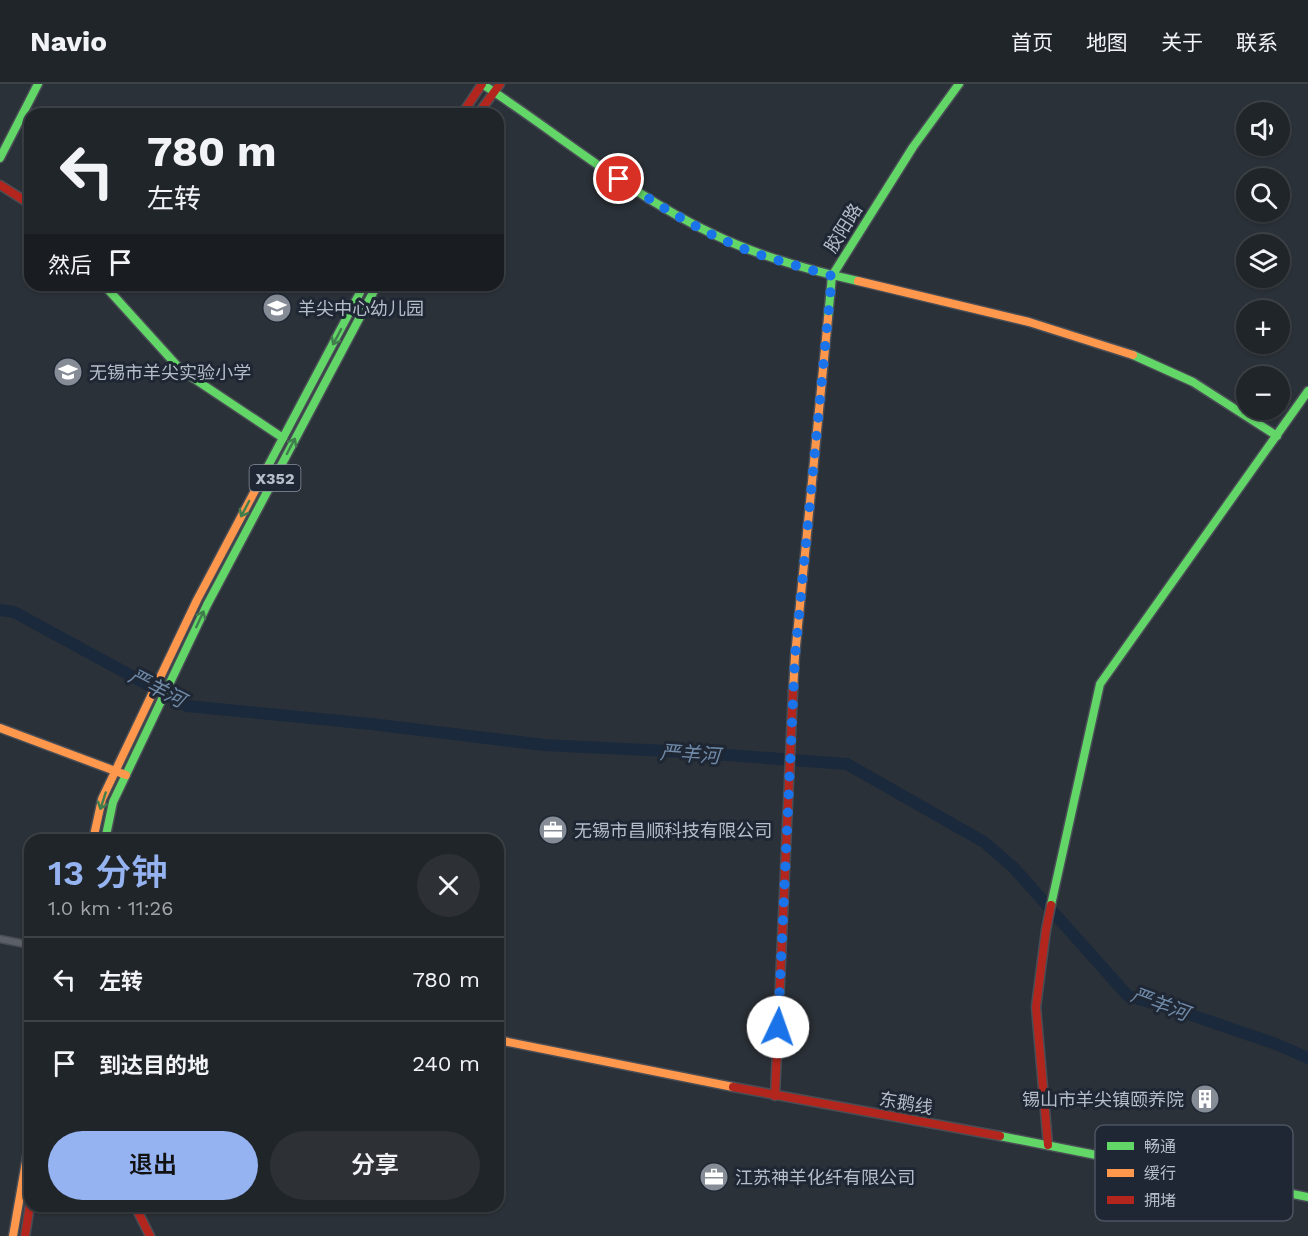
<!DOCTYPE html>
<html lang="zh">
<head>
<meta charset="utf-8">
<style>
  :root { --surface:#20252a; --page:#2d3136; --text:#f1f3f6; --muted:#a2a5a8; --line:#3d4247; --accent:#95b2f1 }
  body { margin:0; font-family:"Work Sans","Noto Sans SC",sans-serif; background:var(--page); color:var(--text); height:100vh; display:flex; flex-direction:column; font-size:22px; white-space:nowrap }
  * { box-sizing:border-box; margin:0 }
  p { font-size:20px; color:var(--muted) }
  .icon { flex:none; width:33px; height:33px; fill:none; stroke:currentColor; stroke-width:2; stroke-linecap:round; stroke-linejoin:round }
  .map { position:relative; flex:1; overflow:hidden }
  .drawer { position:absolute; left:24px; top:750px; width:480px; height:378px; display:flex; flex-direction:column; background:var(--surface); border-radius:18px; box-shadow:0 2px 4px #0004,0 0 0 2px var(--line) }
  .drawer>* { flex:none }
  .banner { position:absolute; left:24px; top:24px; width:480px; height:183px; border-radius:18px; box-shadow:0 2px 4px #0004,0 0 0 2px var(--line); background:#20252a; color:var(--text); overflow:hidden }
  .fabs { position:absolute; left:1236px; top:18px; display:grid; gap:12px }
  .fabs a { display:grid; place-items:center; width:54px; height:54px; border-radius:50%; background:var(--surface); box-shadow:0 2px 4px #0004,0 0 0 2px var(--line); font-size:30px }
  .pin { position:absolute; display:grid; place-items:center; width:51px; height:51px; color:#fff; margin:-26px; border:3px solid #fff; border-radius:50%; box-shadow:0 2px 6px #0007 }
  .me { position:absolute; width:66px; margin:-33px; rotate:3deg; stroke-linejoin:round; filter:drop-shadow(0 0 4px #0008) }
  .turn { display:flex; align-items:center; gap:21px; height:126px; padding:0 24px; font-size:27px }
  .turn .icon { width:78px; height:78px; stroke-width:2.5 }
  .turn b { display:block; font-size:42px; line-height:51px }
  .then { display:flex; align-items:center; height:57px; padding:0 24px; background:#0003; gap:12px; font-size:22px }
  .round { display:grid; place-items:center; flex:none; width:63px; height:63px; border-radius:32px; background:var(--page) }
  .head { display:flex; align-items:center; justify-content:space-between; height:102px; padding:0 24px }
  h1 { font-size:36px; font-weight:600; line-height:45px; color:var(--accent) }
  .primary-button { display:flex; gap:12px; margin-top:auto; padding:12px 24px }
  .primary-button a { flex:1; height:69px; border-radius:36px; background:var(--accent); color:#111; font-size:24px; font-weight:600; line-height:69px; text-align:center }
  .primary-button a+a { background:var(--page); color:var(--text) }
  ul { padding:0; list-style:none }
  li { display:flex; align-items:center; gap:18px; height:84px; padding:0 24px; border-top:2px solid var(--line) }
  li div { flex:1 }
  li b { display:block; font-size:22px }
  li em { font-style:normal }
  header { display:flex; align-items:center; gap:36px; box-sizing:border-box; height:84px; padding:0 30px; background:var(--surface); border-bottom:2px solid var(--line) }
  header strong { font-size:28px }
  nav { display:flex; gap:33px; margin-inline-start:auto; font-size:21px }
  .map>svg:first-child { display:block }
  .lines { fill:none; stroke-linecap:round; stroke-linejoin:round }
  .river { stroke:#1a293c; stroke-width:12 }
  .street-casing { stroke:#494d55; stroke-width:9 }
  .fast-casing { stroke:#494d55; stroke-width:11 }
  .slow-casing { stroke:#494d55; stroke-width:11 }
  .jam-casing { stroke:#494d55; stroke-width:11 }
  .street { stroke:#5b5f66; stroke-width:6 }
  .fast { stroke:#63d668; stroke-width:8 }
  .slow { stroke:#ff974d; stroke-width:8 }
  .jam { stroke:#b3261e; stroke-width:8 }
  .oneway { stroke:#407e4e }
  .route { stroke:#1a73e8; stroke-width:10; stroke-dasharray:0 18 }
  .labels { text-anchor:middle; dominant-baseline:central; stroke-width:6; stroke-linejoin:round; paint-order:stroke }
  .shield { fill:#1e2733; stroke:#88909c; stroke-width:1.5 }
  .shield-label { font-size:16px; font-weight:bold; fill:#b5bdc9 }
  .street-label { font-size:18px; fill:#b5bdc9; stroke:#1e2733 }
  .poi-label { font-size:18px; fill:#b5bdc9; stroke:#1e2733; text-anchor:start }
  .water-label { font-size:20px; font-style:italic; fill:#6f89a7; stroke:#1e2733 }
  .key { fill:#1e2733; stroke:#4b5460; stroke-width:1.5 }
  .key-label { font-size:16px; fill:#b5bdc9 }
</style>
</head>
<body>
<header>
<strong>Navio</strong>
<nav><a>首页</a><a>地图</a><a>关于</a><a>联系</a></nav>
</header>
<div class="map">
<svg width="1308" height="1152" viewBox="0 0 1308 1152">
  <rect width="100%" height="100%" fill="#2b3138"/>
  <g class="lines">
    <polyline class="river" points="0,526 14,528 187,622 371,640 544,661 687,668 847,680 984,758 1013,783 1128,912 1168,923 1276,960 1308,974"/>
    <g class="street-casing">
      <polyline id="street" points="0,855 30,861"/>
    </g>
    <g class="fast-casing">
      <g id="fast">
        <path d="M482,0C559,50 631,112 715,151C761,173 808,186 858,197"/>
        <polyline points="0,74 38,0"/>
        <polyline points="104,201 181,286 283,354"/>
        <polyline points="828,234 832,192 913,63 959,0"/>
        <polyline points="1133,271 1193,298 1277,352"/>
        <polyline points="267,384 364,201"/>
        <polyline points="105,756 113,718 207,521 377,201"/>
        <polyline points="1051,821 1100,600 1308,307"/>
        <polyline points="1000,1052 1308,1113"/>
      </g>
    </g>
    <g class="slow-casing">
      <g id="slow">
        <polyline points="858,197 1029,238 1133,271"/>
        <polyline points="793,607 795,572 828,234"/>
        <polyline points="0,644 126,691"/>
        <polyline points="93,756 102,715 197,516 267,384"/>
        <polyline points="498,956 733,1003"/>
        <polyline points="13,1152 30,1055"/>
      </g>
    </g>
    <g class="jam-casing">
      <g id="jam">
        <polyline points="462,30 482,0"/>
        <polyline points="478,30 500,0"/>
        <polyline points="0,101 30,120"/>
        <polyline points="733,1003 1000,1052"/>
        <polyline points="775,1012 793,607"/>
        <polyline points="1048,1061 1036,923 1046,846 1051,821"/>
        <polyline points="135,1122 150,1152"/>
        <polyline points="25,1152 30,1121"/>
      </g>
    </g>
    <use href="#street" class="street"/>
    <use href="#fast" class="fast"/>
    <use href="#slow" class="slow"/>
    <use href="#jam" class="jam"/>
  </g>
  <defs><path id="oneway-shaft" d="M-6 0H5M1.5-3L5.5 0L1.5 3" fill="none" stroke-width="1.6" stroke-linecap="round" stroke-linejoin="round" transform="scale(1.5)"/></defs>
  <g class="oneway">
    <use href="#oneway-shaft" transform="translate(337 253) rotate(118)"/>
    <use href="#oneway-shaft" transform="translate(291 362) rotate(-62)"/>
    <use href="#oneway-shaft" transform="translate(245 425) rotate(118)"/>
    <use href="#oneway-shaft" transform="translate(200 535) rotate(-65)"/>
    <use href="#oneway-shaft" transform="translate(103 717) rotate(108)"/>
  </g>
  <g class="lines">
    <path class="route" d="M619,95C661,123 704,150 752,168C778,177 805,184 832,192L795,572L778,943"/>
  </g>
  <defs>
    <g id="school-disc" transform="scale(1.5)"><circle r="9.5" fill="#858c96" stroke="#1e2733"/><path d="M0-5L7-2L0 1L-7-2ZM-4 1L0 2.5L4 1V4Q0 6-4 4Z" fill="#fff"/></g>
    <g id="office-disc" transform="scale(1.5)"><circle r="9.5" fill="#858c96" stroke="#1e2733"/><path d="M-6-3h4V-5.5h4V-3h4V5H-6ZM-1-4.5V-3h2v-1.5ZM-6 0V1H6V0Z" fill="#fff"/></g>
    <g id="building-disc" transform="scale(1.5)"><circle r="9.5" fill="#858c96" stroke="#1e2733"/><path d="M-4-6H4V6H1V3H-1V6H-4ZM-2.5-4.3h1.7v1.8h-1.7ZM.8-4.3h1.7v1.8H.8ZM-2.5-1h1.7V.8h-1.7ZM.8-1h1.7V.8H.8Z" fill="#fff"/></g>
  </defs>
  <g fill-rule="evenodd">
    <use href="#school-disc" x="277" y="224"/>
    <use href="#school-disc" x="68" y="288"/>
    <use href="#office-disc" x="553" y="746"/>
    <use href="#building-disc" x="1205" y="1015"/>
    <use href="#office-disc" x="714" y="1093"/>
  </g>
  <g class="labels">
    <rect class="shield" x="249.5" y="381" width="51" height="26" rx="4.5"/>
    <g class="shield-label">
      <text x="275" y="394">X352</text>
    </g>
    <g class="street-label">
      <text transform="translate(843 144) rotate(-58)">胶阳路</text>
      <text transform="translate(906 1019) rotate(10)">东鹅线</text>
    </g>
    <g class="poi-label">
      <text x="298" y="224">羊尖中心幼儿园</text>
      <text x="89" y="288">无锡市羊尖实验小学</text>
      <text x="574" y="746">无锡市昌顺科技有限公司</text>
      <text x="1184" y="1015" text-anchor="end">锡山市羊尖镇颐养院</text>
      <text x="735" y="1093">江苏神羊化纤有限公司</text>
    </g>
    <g class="water-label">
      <text transform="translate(157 604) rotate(27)">严羊河</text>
      <text transform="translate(690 670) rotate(4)">严羊河</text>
      <text transform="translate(1160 920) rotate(20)">严羊河</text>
    </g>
  </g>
  <rect x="1095" y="1041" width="198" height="96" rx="9" class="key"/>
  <rect x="1107" y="1058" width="27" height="8" fill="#63d668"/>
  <rect x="1107" y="1085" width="27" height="8" fill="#ff974d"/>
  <rect x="1107" y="1112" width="27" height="8" fill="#b3261e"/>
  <g class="key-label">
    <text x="1144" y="1068">畅通</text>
    <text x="1144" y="1095">缓行</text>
    <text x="1144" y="1122">拥堵</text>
  </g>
</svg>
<div class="fabs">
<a><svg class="icon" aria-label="sound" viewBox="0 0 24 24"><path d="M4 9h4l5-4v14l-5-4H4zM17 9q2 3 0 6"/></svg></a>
<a><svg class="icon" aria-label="search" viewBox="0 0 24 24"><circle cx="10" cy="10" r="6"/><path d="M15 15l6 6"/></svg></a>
<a><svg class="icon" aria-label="layers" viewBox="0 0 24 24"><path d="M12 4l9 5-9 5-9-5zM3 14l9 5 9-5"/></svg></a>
<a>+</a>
<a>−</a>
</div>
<div class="pin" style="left:619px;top:95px;background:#d93025"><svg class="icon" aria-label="arrive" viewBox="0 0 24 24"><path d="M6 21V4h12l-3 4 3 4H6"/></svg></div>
<svg class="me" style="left:778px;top:943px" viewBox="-20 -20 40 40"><circle r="19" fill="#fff"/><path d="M0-13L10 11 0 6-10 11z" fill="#1a73e8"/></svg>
<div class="banner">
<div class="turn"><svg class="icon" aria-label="left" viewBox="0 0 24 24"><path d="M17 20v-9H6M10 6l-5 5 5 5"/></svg><div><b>780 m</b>左转</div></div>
<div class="then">然后<svg class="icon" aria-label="arrive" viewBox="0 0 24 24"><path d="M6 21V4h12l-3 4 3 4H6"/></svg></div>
</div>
<section class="drawer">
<div class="head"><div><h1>13 分钟</h1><p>1.0 km · 11:26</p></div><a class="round"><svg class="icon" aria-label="close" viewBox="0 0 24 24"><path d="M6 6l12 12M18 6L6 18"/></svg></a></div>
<ul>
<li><svg class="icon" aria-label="left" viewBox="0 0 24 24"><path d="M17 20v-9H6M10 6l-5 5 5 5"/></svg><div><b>左转</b></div><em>780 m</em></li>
<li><svg class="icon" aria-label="arrive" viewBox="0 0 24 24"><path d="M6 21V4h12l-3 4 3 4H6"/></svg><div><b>到达目的地</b></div><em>240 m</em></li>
</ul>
<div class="primary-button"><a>退出</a><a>分享</a></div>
</section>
</div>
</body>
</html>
